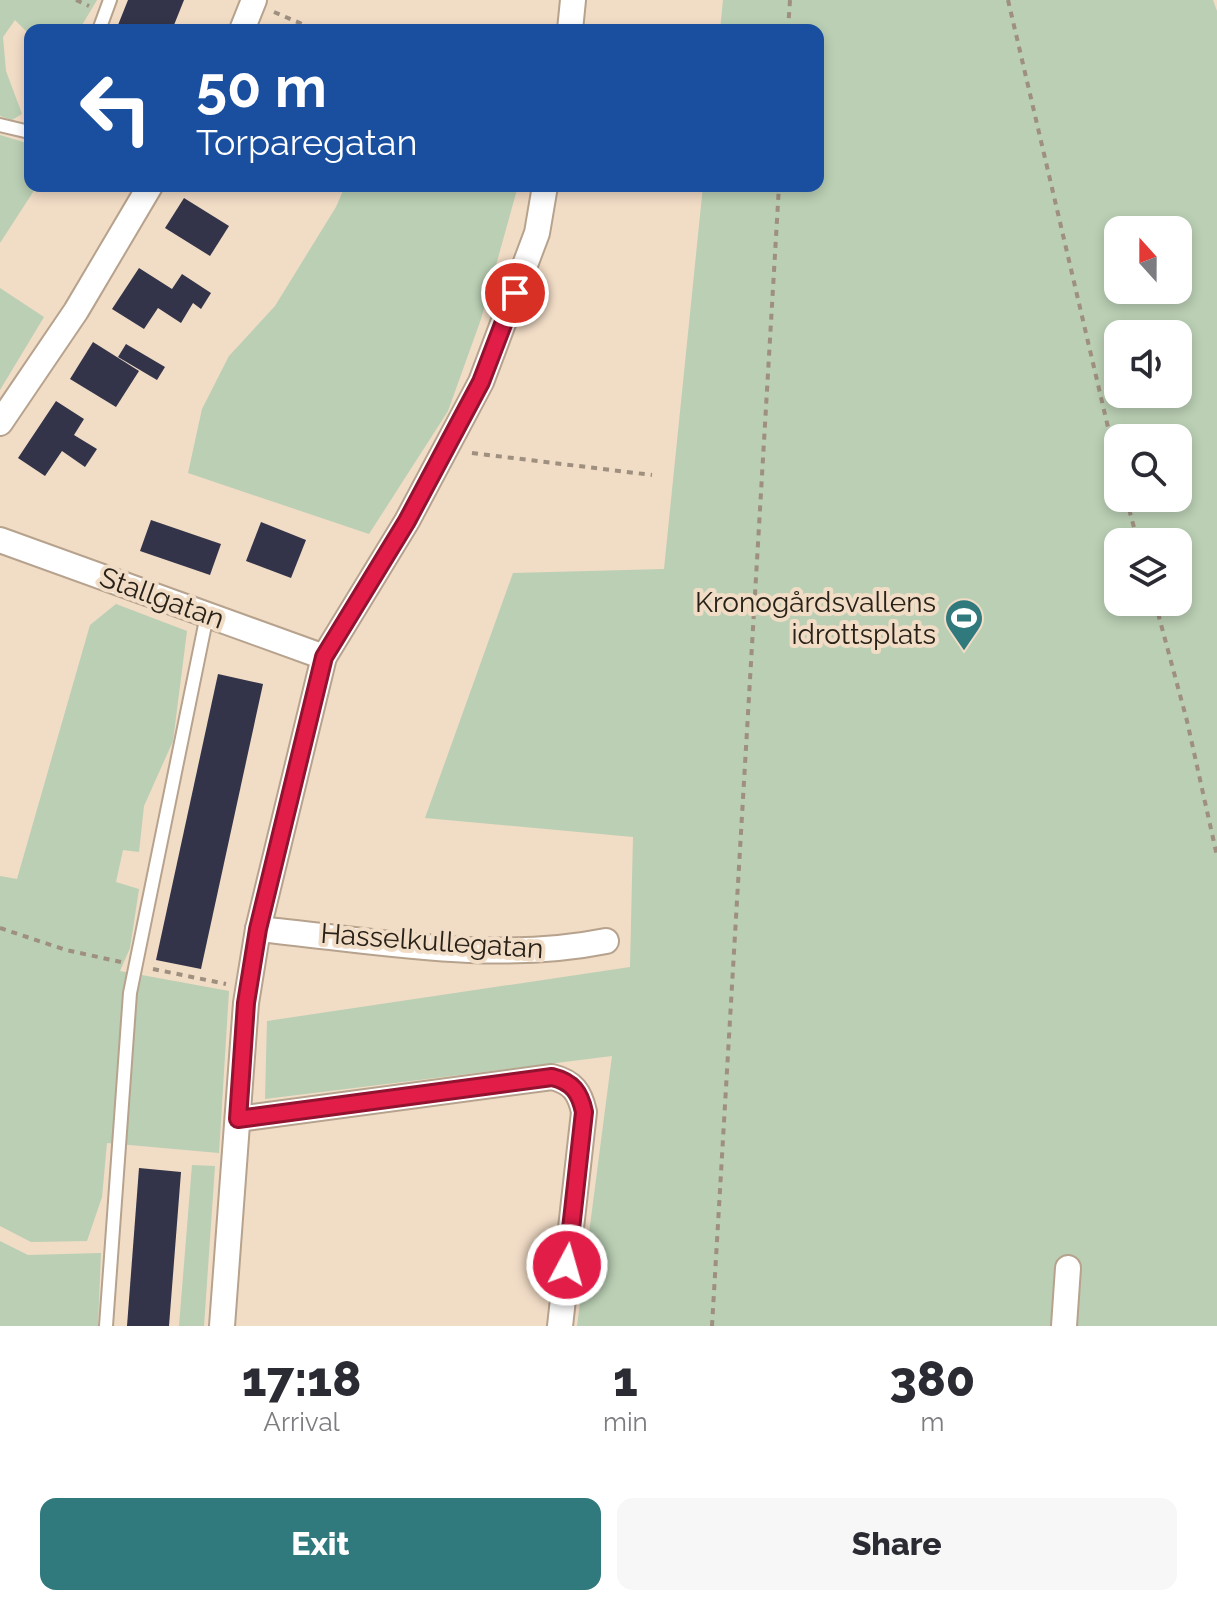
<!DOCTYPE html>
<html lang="en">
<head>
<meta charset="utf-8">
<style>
  :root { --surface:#fff; --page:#f7f7f7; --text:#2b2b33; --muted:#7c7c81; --accent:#30797d }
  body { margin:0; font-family:Raleway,sans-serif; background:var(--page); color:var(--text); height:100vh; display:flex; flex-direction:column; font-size:30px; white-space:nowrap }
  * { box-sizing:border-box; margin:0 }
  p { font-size:26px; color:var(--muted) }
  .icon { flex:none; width:44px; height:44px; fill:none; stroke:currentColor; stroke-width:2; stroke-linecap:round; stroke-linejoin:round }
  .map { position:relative; height:1326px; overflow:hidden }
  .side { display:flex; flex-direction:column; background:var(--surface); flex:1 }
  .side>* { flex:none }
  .hud { position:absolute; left:24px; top:24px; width:800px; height:168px; border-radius:16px; box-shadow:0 4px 12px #0003; background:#1a4fa0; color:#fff; overflow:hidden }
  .needle { width:52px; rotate:339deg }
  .tools { position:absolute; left:1104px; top:216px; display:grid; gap:16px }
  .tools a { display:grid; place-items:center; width:88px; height:88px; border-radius:16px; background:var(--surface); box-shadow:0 4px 12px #0003; font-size:40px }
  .pin { position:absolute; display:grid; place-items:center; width:68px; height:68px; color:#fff; margin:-34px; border:4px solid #fff; border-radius:50%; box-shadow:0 2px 8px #0007 }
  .me { position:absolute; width:88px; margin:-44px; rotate:6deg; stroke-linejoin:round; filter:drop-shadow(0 0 6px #0008) }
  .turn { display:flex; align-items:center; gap:28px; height:168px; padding:0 40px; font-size:36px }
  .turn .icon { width:104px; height:104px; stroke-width:2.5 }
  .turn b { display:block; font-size:56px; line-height:68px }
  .eta { display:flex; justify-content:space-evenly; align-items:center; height:136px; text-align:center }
  .eta b { font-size:48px; font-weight:800; line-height:56px }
  .cta { display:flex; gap:16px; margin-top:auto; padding:16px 40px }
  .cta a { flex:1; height:92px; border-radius:16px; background:var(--accent); color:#fff; font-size:32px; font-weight:800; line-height:92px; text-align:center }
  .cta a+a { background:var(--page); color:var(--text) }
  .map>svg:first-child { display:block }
  .green { fill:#bacfb4; fill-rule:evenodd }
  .building { fill:#333449 }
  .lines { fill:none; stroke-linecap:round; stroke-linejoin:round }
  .service-casing { stroke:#b6a28d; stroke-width:16 }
  .minor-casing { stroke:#b6a28d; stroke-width:28 }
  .path { stroke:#9e8f7f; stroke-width:4; stroke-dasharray:6 6; stroke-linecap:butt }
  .service { stroke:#fff; stroke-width:12 }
  .minor { stroke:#fff; stroke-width:24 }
  .route-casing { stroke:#92132f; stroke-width:20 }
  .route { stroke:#e11d48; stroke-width:14 }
  .labels { text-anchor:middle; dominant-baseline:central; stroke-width:8; stroke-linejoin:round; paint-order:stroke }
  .street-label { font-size:28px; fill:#282118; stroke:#f1dcc6 }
  .poi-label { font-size:28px; fill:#282118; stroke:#f1dcc6; text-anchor:end }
</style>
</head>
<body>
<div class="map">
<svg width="1217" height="1326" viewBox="0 0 1217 1326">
  <rect width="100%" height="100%" fill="#f1dcc6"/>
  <g class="green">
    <polygon points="0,0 97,0 79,30 30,30 30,35 15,20 3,37 6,71 22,114 12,120 0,116"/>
    <path d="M723,0H1213L1217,11V1326H577L612,1056L265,1099L267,1021L630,967L633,837L425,818L513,573L664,569L703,186H818V30H720ZM1118,230H1178V290H1118ZM1118,334H1178V394H1118ZM1118,438H1178V498H1118ZM1118,542H1178V602H1118Z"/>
    <polygon points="0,135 30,144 30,186 37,186 0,243"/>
    <polygon points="345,186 518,186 481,319 448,411 369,534 188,473 202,409 229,356 275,306 336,207"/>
    <polygon points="0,288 44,317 0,390"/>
    <polygon points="116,604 187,631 173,741 144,806 139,852 123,850 116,882 139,889 130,948 120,971 229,991 219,1153 107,1143 102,1197 87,1241 31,1242 0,1226 0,876 17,879 90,625"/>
    <polygon points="192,1165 215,1166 204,1326 179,1326"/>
    <polygon points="0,1241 28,1255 101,1253 98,1326 0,1326"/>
  </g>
  <g class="building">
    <polygon points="128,0 184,0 172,30 116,30"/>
    <polygon points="184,198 229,226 210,256 165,228"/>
    <polygon points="139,268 172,289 182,274 211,293 201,309 193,303 181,323 158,308 144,329 112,309"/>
    <polygon points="93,342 139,371 116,407 70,379"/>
    <polygon points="126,344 165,367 157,380 118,357"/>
    <polygon points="56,401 84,419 74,435 97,449 85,467 62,451 45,476 18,458"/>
    <polygon points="151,520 221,544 210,575 140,551"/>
    <polygon points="261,522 306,540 291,578 246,561"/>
    <polygon points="218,674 263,684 201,969 156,960"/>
    <polygon points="139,1168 181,1172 169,1326 127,1326"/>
  </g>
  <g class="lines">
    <g class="service-casing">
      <g id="service">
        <polyline points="99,30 110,0"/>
        <polyline points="0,125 25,131 30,129"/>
        <polyline points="106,1326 130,993 207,615"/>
      </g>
    </g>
    <g class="minor-casing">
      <g id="minor">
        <polyline points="242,30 254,0"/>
        <polyline points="570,30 573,0"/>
        <polyline points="0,423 76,311 150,186"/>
        <polyline points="0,540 324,657"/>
        <path d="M258,929C372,940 492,964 606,941"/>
        <path d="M238,1119L552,1077C573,1082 580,1093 584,1112L560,1326"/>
        <polyline points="222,1326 246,1003 258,929 324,657 407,521 481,382 537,233 545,186"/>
        <polyline points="1064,1326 1068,1268"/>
      </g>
    </g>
    <g class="path">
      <polyline points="76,0 89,6"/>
      <polyline points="1008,0 1118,470"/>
      <polyline points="274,12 316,30"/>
      <polyline points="788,30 790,0"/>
      <polyline points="472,453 652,475"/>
      <polyline points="1126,498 1138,542"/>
      <polyline points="1155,602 1187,721 1217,856"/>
      <polyline points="0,928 66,950 121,962"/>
      <polyline points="153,969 226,984"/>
      <polyline points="712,1326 779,186"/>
    </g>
    <use href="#service" class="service"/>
    <use href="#minor" class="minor"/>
  </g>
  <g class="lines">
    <g class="route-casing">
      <path id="route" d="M515,293L481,382L407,521L324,657L258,929L246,1003L238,1119L552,1077C573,1082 580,1093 584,1112L567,1265"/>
    </g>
    <use href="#route" class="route"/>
  </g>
  <defs>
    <g id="stadium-pin" transform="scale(2)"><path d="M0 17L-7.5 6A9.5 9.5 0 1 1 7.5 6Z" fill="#30797d" stroke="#f1dcc6"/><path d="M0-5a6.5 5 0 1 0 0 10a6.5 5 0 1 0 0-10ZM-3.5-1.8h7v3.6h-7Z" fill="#fff"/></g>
  </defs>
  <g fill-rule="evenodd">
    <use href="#stadium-pin" x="964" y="618"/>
  </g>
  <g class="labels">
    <g class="street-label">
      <text transform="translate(162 598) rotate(20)">Stallgatan</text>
      <text transform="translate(432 941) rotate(4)">Hasselkullegatan</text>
    </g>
    <g class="poi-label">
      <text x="936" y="602">Kronogårdsvallens<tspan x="936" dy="32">idrottsplats</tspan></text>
    </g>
  </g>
</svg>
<div class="tools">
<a><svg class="needle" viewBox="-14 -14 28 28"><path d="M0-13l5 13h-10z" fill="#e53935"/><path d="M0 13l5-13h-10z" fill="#7c7c81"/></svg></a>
<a><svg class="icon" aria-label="sound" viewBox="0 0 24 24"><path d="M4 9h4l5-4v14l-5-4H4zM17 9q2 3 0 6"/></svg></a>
<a><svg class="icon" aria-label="search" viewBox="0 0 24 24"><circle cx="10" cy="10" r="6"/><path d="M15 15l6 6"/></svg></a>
<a><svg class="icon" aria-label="layers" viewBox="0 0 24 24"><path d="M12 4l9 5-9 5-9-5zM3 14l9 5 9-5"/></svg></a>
</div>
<div class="pin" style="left:515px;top:293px;background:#d93025"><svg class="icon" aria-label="arrive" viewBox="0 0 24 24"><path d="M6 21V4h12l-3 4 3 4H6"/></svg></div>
<svg class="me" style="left:567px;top:1265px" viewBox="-20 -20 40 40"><circle r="17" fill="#e11d48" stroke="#fff" stroke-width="3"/><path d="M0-11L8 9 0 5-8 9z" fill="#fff"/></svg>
<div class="hud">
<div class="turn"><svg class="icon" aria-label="left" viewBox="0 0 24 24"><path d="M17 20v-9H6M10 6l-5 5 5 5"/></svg><div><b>50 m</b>Torparegatan</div></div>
</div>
</div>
<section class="side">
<div class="eta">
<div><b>17:18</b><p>Arrival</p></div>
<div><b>1</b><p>min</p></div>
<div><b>380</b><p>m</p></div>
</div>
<div class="cta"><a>Exit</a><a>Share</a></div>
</section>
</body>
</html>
